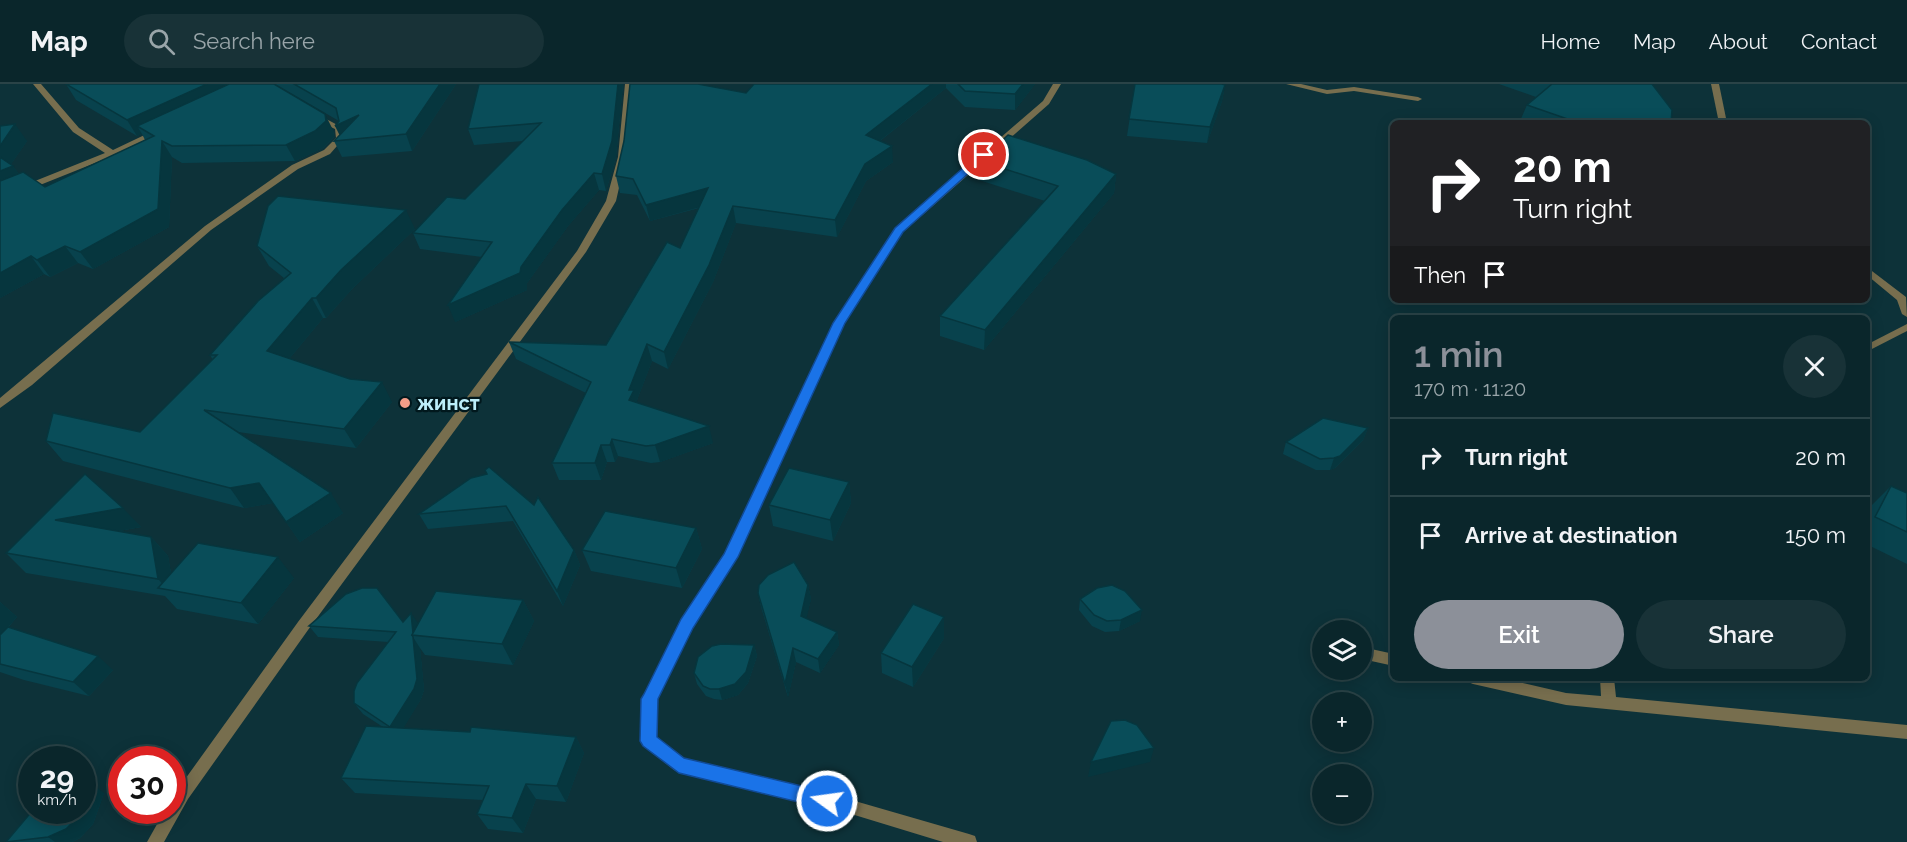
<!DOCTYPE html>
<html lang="en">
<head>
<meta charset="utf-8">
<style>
  :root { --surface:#0a262b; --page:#183237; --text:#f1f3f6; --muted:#99a5a9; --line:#2a4347; --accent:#8c9099 }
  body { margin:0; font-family:Raleway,sans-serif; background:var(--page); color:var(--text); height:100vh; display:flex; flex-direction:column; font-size:22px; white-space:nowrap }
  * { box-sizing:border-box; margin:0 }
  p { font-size:20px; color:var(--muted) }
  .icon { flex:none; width:33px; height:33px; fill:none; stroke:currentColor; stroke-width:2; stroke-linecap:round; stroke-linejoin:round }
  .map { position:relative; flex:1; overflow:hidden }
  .sheet { position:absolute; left:1390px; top:231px; width:480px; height:366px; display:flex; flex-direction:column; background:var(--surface); border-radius:9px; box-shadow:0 3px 15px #0003,0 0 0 2px var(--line) }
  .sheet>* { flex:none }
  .guide { position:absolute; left:1390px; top:36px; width:480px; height:183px; border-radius:9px; box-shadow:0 3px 15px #0003,0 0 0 2px var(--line); background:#202124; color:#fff; overflow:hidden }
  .buttons { position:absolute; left:1312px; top:536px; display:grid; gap:12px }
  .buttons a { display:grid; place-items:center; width:60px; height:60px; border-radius:50%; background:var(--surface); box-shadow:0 3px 15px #0003,0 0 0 2px var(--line); font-size:30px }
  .speed { position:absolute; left:18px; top:662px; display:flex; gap:12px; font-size:30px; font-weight:700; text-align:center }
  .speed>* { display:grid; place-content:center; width:78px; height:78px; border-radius:50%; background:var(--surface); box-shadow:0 3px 15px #0003,0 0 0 2px var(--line); line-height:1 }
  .speed small { font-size:15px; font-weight:400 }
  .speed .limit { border:9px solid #d22; background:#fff; color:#111 }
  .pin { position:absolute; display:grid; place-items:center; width:51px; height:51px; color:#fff; margin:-26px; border:3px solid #fff; border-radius:50%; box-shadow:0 2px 6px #0007 }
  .me { position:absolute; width:66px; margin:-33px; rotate:284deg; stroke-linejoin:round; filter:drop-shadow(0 0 4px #0008) }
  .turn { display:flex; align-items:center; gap:21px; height:126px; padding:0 24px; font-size:27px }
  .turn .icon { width:78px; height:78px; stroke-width:2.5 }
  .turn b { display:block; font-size:42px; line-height:51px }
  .then { display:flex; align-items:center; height:57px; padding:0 24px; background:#0003; gap:12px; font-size:22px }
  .round { display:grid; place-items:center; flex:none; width:63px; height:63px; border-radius:32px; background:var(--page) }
  .summary { display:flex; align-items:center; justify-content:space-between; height:102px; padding:0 24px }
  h1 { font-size:36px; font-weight:600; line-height:45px; color:var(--accent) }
  .action { display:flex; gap:12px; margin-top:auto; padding:12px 24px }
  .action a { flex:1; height:69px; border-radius:36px; background:var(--accent); color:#fff; font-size:24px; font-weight:600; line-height:69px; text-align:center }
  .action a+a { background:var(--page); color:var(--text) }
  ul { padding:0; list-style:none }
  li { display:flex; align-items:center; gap:18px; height:78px; padding:0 24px; border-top:2px solid var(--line) }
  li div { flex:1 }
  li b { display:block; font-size:22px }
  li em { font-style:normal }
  header { display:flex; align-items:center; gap:36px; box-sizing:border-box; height:84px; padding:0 30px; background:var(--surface); border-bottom:2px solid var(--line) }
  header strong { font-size:28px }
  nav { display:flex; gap:33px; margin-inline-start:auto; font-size:21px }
  .search { width:420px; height:54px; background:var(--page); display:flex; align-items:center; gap:15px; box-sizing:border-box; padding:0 21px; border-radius:33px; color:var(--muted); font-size:22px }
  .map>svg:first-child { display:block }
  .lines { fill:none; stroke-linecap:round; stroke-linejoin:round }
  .street { fill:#776e4e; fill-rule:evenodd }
  .wall { fill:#08424d }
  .shaded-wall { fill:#06363e }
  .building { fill:#094d59; stroke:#06363e; stroke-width:1.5 }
  .route { fill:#1a73e8; stroke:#114b97; stroke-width:1.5 }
  .poi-dot { fill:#f49e89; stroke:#01181d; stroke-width:2 }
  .labels { text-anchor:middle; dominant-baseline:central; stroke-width:4.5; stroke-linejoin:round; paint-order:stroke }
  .poi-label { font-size:20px; font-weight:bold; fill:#bceefa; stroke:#01181d; text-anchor:start }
</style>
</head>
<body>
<header>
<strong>Map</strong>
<div class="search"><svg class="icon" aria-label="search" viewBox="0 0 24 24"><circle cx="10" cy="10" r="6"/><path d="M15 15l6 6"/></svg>Search here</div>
<nav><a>Home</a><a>Map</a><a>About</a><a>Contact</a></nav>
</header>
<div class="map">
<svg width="1907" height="758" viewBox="0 0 1907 758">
  <rect width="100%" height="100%" fill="#0d3239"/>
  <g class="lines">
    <g class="street">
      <polygon points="33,0 41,0 79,44 113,66 155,46 162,48 115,71 0,117 0,111 105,69 73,48"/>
      <polygon points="625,0 633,0 626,73 616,117 586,168 308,546 188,715 164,758 147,758 165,726 172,726 172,713 178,705 298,538 577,167 606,117 618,73"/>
      <polygon points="1053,0 1061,0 1049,20 903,148 844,239 736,473 692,544 656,615 656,654 683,675 848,715 969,750 975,752 977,758 943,758 848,729 679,688 674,686 644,662 642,657 642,615 682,536 725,470 834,239 896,144 1043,17"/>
      <polygon points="1286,0 1301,0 1327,6 1354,3 1418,13 1422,15 1418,17 1354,7 1327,10"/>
      <polygon points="1711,0 1719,0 1727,39 1719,39"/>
      <polygon points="317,30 343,44 344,54 330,70 298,85 211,146 32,301 0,324 0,314 205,142 292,81 324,66 336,54 335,45 314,35 314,31"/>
      <polygon points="1868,184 1906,213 1907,233 1902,230 1897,216 1868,192"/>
      <polygon points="1907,240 1907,247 1868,267 1868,260"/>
      <polygon points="1362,563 1394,570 1394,582 1362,575"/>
      <polygon points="1466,594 1501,594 1566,609 1601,612 1600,594 1614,594 1616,613 1907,641 1907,655 1566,621 1473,600 1468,598"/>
    </g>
  </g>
  <g class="wall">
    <polygon points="66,0 333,46 334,53 323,64 295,77 182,79 172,73 169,143 93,185 78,179 50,193 44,190 0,214 0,42 27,57 11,80 19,90 45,103 145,56 142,50 137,52 76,16"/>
    <polygon points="275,0 456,0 412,67 342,73 334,57 340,51 339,37"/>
    <polygon points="479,0 623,0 616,73 606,107 599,106 568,142 527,199 527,206 455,238 482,173 420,165 413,149 465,115 523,57 474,61 468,45"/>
    <polygon points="754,0 1035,0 1015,26 965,23 946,4 880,57 893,78 866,97 837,153 736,139 713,198 668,285 652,277 637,316 637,318 713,359 660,378 651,379 618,372 615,378 607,378 601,396 559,396 552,379 586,309 516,275 509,258 606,261 680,164 699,124 650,137 637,111 620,109 616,92 746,9"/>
    <polygon points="1135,0 1225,1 1222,17 1207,59 1127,52"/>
    <polygon points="1499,0 1652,0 1671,39 1526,39 1520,37 1527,21 1536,13"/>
    <polygon points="980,77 1116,90 1114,109 984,266 940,252 940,232 1045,117 979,96"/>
    <polygon points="415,145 352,205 326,234 323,234 289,275 392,318 356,364 238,348 343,429 300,458 273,419 244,424 63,377 46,357 140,348 213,276 210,271 284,194 269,182 257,162"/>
    <polygon points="1368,344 1363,356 1335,384 1330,386 1316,386 1283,370 1286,358"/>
    <polygon points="85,390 141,443 119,447 151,453 168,472 171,489 294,494 258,540 177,525 165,512 26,489 6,469"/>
    <polygon points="471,394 574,466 580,481 563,522 513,437 428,445 419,430"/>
    <polygon points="849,398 851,419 833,457 773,442 769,421"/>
    <polygon points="1891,402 1907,409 1907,480 1868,461 1868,428 1870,423"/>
    <polygon points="696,444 702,465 682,504 591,487 582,466"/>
    <polygon points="808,501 811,515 806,534 837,548 839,561 820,589 796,578 788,613 761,523 758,509"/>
    <polygon points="1080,515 1140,537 1119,547 1105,548 1092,542 1079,526"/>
    <polygon points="523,516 534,537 513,581 425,571 420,564 424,606 421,615 403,644 576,653 584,669 566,718 536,715 523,749 488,745 477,730 483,716 355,709 341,694 383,643 363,630 354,619 388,558 318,553 309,542 403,538 418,539"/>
    <polygon points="0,518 17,533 5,547 113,586 89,612 24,596 0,588"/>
    <polygon points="944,533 944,554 913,603 882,589 881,569"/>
    <polygon points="754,561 757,572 748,599 738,611 722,616 714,615 706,612 697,600 694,589"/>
    <polygon points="104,709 93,740 80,754 72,758 6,758"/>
  </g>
  <g class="shaded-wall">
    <polygon points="207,0 250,0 137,42 142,50 137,52 127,36"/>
    <polygon points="440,0 456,0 412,67 406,50"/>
    <polygon points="618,0 623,0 616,73 606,107 602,90"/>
    <polygon points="932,0 946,0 946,4 867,67 866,51"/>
    <polygon points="1023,0 1035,0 1015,26 1015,10"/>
    <polygon points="1225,1 1222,17 1207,59 1210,43"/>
    <polygon points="325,30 333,46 334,53 323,64 295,77 286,61"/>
    <polygon points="359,31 342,56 335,42"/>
    <polygon points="15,40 27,57 9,83 13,82 25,98 0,109 0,62"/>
    <polygon points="162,57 172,73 169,143 93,185 80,168"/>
    <polygon points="892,62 893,78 866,97 837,153 835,136 865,80"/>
    <polygon points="594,89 599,106 568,142 527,199 527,206 455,238 448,221 521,183 562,126"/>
    <polygon points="1116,90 1114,109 984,266 985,246"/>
    <polygon points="708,104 711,120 650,137 646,121"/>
    <polygon points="733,122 736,139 713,198 668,285 664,268"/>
    <polygon points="406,126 415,145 352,205 326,234 316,214 341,186"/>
    <polygon points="65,162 78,179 50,193 37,176"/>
    <polygon points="31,172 44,190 0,214 0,189"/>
    <polygon points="312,214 323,234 279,287 267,267"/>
    <polygon points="647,260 652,277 637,316 639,323 629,316 629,306"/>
    <polygon points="382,298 392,318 356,364 344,345"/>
    <polygon points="709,342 713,359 660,378 655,361"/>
    <polygon points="1368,344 1363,356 1335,384 1330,386 1334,374"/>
    <polygon points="612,355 618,372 615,378 610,361"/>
    <polygon points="601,361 607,378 601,396 595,379"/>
    <polygon points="849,398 851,419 833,457 830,436"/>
    <polygon points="259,399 273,419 244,424 230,404"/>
    <polygon points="331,409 343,429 300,458 286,438"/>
    <polygon points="123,424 141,443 74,455 55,436"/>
    <polygon points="696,444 702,465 682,504 676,484"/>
    <polygon points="151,453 168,472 174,507 168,506 158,495"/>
    <polygon points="574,466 580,481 563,522 557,507"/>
    <polygon points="278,473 294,494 258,540 241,519"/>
    <polygon points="808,501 811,515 804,545 801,532"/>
    <polygon points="523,516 534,537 513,581 502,560"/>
    <polygon points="0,518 17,533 0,552"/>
    <polygon points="1142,526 1140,537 1119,547 1121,536"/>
    <polygon points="411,529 418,539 413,551"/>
    <polygon points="944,533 944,554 913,603 912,583"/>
    <polygon points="837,548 839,561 820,589 818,575"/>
    <polygon points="413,553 420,564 424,606 421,615 398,653 390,643"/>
    <polygon points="754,561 757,572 748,599 738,611 722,616 719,605"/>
    <polygon points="793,564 796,578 788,613 785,600"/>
    <polygon points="98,572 113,586 89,612 73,598"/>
    <polygon points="576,653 584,669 566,718 557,702"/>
    <polygon points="1154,664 1150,678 1088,693 1091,678"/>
    <polygon points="92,700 104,709 93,740 80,754 72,758 55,758 48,753 82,726"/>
    <polygon points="526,700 536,715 523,749 512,734"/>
  </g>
  <g class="building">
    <polygon points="66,0 207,0 127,36"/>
    <polygon points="229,0 274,0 325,30 326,37 315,47 286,61 172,62 162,57 158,125 80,168 65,162 37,176 31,172 0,189 0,97 23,88 45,103 154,52 137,42"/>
    <polygon points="294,0 440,0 406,50 334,57 359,31 335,42 339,37 336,24"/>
    <polygon points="479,0 618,0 612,57 602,90 594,89 562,126 521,183 520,189 448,221 492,158 413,149 447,113 465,115 541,39 468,45"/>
    <polygon points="630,0 698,0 746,9 754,0 932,0 866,51 892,62 865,80 835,136 733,122 709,181 664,268 647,260 629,306 634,306 629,316 709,342 655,361 646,362 612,355 610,361 601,361 595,379 552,379 591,298 509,258 606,261 667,158 680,164 708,104 646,121 633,95 616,92 624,57"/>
    <polygon points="958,0 1023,0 1015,10 965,7"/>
    <polygon points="1135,0 1222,0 1225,1 1210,43 1129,35"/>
    <polygon points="1551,0 1652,0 1672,26 1671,39 1579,39 1527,21 1552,0"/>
    <polygon points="15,40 0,62 0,42"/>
    <polygon points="1008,51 1087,76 1116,90 985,246 940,232 1058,102 980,77"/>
    <polygon points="0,73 13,82 0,87"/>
    <polygon points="278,112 406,126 341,186 316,214 312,214 267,267 350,295 382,298 344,345 204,326 331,409 286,438 259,399 230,404 46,357 53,329 140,348 217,271 210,271 258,217 291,189 257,162 268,122"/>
    <polygon points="1323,334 1368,344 1340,372 1334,374 1320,375 1286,358"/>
    <polygon points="489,383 534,421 538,413 574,466 557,507 506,422 419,430 471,394 487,390 485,386"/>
    <polygon points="789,384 849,398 830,436 769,421"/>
    <polygon points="85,390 123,424 55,436 151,453 158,495 6,469"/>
    <polygon points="1891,402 1907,409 1907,448 1875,433"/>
    <polygon points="605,427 696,444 676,484 582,466"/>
    <polygon points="198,459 278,473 241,519 158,504"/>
    <polygon points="794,478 808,501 801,532 837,548 818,575 793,564 785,600 758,509 759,501 768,491"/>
    <polygon points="1112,501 1125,507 1142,526 1121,536 1107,537 1094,531 1080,515 1097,504"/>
    <polygon points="362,504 377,504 403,538 411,529 413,549 412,551 413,553 417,595 414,605 390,643 354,619 354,607 357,599 396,548 309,542 346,510"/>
    <polygon points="436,507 523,516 502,560 412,551"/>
    <polygon points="913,520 944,533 912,583 881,569"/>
    <polygon points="8,543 98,572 73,598 8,582 0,580 0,551"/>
    <polygon points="721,560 754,561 746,588 735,600 719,605 710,605 703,602 694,589 698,573 712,562"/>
    <polygon points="1125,636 1137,641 1154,664 1091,678 1111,637"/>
    <polygon points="366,642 470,648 471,643 576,653 557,702 526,700 512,734 477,730 489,702 341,694"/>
    <polygon points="92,700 82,724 82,702"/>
    <polygon points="33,726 82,726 80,731 66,745 48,753 6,758"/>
  </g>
  <polygon class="route" points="980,69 989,71 903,148 845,239 738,473 693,544 658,615 657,653 684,674 827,708 833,711 836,717 833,723 827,725 679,689 643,662 640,657 641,615 644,610 681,535 724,470 833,239 895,144"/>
  <circle class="poi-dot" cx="405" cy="319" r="6"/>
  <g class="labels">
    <g class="poi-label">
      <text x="417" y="319">жинст</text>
    </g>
  </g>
</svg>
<div class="buttons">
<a><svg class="icon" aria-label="layers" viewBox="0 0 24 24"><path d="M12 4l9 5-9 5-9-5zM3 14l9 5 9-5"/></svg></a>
<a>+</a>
<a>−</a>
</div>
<div class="speed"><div>29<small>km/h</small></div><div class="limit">30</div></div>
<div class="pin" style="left:984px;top:71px;background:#d93025"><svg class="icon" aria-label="arrive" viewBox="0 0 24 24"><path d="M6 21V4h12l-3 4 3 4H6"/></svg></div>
<svg class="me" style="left:827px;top:717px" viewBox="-20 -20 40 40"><circle r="17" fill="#1a73e8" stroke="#fff" stroke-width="3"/><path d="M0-11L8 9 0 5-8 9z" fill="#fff"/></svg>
<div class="guide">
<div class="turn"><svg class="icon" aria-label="right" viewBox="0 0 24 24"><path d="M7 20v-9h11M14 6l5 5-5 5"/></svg><div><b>20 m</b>Turn right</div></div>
<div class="then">Then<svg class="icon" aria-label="arrive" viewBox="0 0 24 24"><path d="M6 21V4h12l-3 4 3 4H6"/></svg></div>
</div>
<section class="sheet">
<div class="summary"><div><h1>1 min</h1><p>170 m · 11:20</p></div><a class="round"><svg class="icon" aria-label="close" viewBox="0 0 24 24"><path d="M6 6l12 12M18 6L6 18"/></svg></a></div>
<ul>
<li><svg class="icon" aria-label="right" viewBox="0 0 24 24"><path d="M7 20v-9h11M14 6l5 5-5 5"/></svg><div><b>Turn right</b></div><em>20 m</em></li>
<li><svg class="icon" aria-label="arrive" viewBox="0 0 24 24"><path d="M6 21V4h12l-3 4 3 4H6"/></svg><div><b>Arrive at destination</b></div><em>150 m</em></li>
</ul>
<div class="action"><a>Exit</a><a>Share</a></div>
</section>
</div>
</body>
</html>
